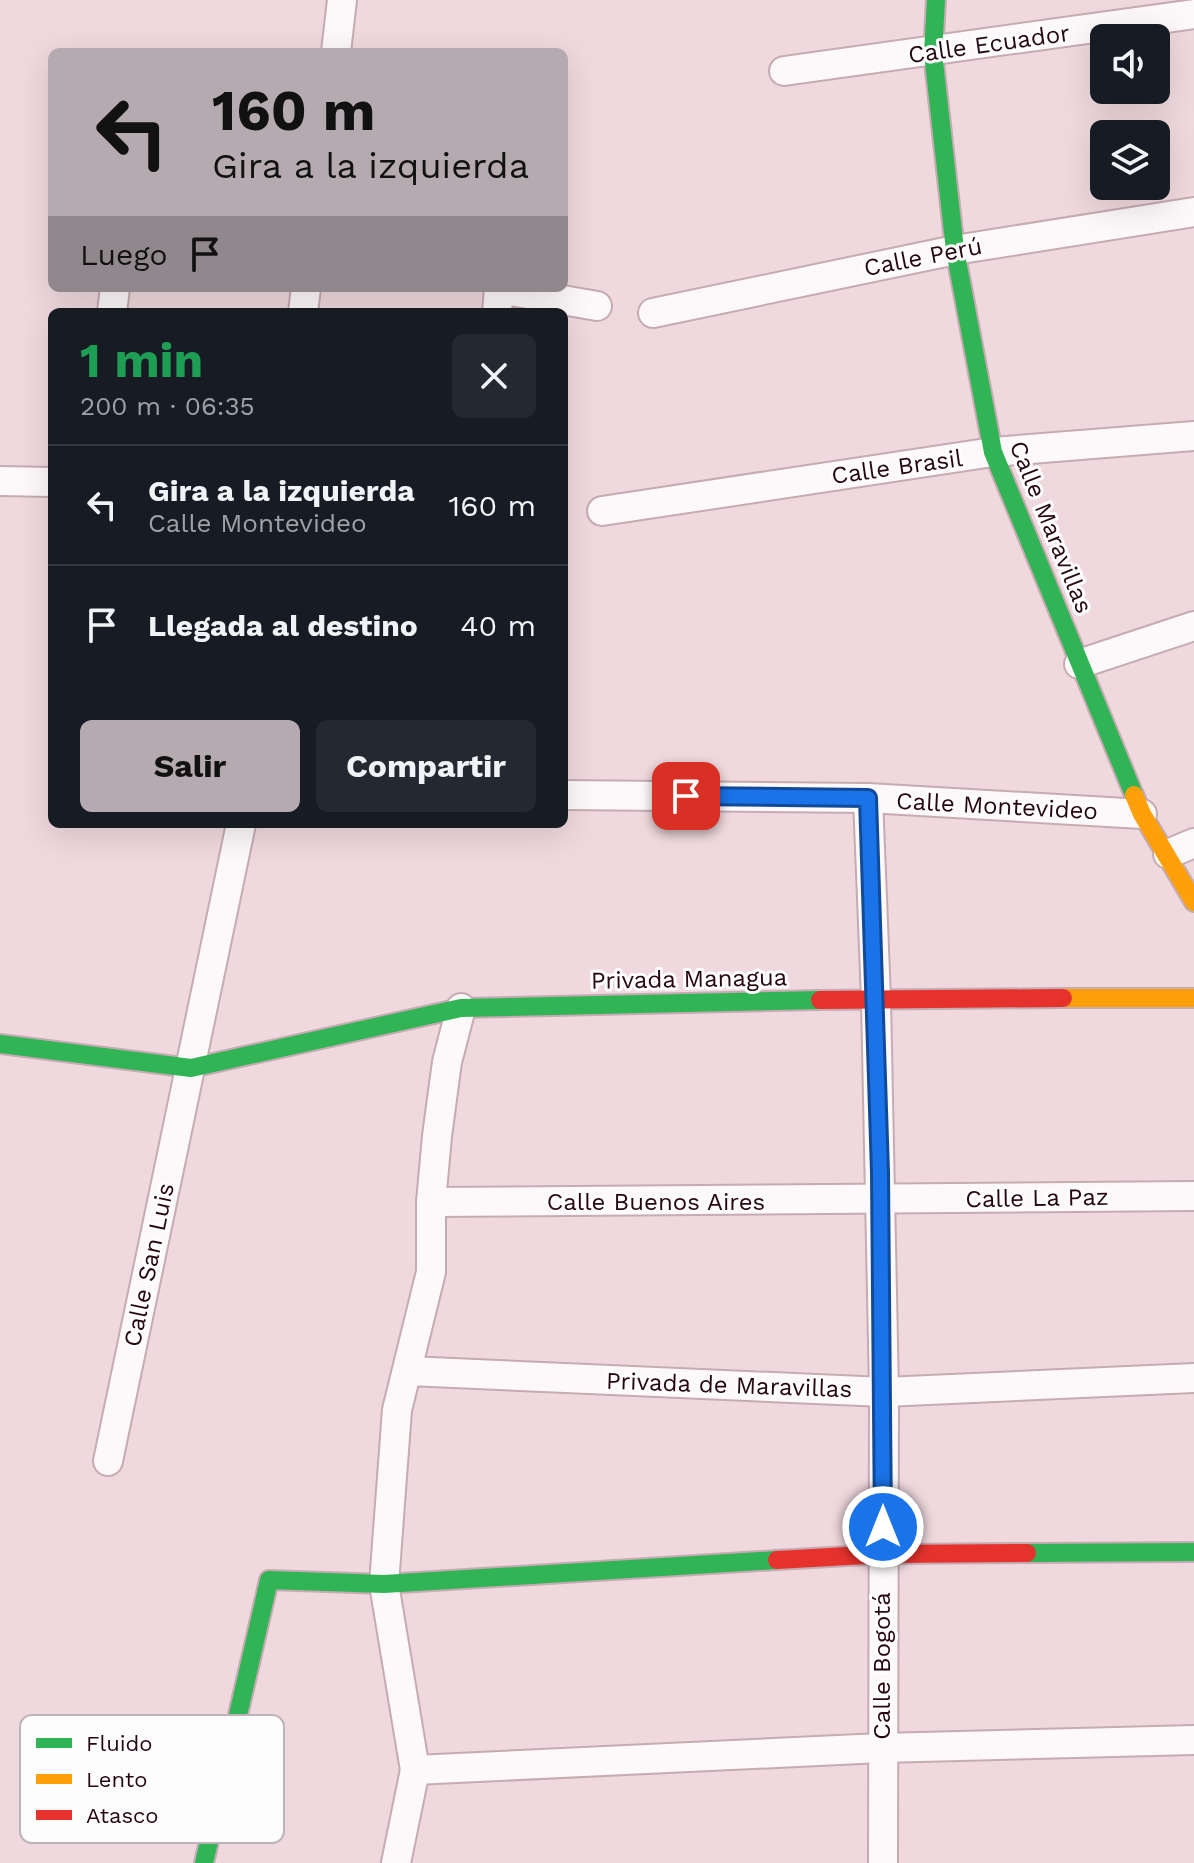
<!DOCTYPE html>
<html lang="es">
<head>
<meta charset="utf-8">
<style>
  :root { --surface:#171b24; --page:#242831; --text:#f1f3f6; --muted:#9ea1a6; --line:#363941; --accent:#b5aaaf }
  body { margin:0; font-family:"Work Sans",sans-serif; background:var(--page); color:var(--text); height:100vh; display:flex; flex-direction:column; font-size:30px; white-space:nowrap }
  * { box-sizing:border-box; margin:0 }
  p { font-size:26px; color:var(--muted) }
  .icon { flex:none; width:44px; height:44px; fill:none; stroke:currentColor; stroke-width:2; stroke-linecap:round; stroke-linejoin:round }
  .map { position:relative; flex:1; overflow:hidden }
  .details { position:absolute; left:48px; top:308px; width:520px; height:520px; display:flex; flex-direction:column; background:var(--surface); border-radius:12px; box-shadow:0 8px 32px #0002 }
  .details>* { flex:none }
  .guide { position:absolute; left:48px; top:48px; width:520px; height:244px; border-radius:12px; box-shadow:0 8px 32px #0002; background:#b5aaaf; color:#111; overflow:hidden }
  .controls { position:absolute; left:1090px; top:24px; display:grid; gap:16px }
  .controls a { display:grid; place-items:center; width:80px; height:80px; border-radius:12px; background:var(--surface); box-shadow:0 8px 32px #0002; font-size:40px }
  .pin { position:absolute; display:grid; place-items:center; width:68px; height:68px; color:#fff; margin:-34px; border-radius:16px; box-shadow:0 4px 12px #0006 }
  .me { position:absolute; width:88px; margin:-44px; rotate:0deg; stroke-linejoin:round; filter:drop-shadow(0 0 6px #0008) }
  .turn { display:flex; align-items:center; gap:28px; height:168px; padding:0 32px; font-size:36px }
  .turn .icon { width:104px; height:104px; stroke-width:2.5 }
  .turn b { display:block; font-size:56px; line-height:68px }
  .then { display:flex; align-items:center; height:76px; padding:0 32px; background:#0003; gap:16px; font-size:30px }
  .round { display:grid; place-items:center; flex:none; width:84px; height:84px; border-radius:12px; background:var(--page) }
  .headline { display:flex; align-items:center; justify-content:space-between; height:136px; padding:0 32px }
  h1 { font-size:48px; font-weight:700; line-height:60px; color:#1e9e55 }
  .button { display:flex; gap:16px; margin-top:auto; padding:16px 32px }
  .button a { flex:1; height:92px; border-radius:12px; background:var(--accent); color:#111; font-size:32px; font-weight:700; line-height:92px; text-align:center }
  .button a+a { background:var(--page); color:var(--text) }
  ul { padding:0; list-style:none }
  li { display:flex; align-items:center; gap:24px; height:120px; padding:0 32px; border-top:2px solid var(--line) }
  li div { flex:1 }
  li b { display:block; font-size:30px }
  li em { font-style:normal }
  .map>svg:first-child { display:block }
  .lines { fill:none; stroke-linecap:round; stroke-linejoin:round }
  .street-casing { stroke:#c6abb2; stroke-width:32 }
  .fast-casing { stroke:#c6abb2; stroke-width:22 }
  .slow-casing { stroke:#c6abb2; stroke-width:22 }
  .jam-casing { stroke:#c6abb2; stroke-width:22 }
  .street { stroke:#fdf9fa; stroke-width:28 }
  .fast { stroke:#30b455; stroke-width:18 }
  .slow { stroke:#ff9f0a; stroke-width:18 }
  .jam { stroke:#e5322d; stroke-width:18 }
  .route-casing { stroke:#114b97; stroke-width:20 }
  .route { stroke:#1a73e8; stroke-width:14 }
  .labels { text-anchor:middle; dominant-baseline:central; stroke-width:6; stroke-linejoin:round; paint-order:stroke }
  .street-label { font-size:24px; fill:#260610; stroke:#fdfdfd }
  .key { fill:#fdfdfd; stroke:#bcb3b6; stroke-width:2 }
  .key-label { font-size:22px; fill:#260610 }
</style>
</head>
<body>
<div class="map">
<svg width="1194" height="1863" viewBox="0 0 1194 1863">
  <rect width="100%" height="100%" fill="#efd9de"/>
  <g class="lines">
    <g class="street-casing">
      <g id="street">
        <polyline points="336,52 342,0"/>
        <polyline points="784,71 1194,14"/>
        <polyline points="112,312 115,288"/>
        <polyline points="303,312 306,288"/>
        <polyline points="497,312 499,289 597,306"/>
        <polyline points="653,313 955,250 1194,212"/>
        <polyline points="0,481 52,482"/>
        <polyline points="602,511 993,452 1194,436"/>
        <polyline points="1079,664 1194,626"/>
        <polyline points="564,795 868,798 1142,814"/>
        <polyline points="868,798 876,999 884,1392 883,1863"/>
        <polyline points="1168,854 1194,843"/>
        <polyline points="431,1202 1194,1196"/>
        <polyline points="408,1371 884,1392 1194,1378"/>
        <polyline points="108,1461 241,824"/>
        <polyline points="415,1770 384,1584 397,1410 431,1272 431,1202 437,1136 447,1062 461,1008"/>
        <polyline points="396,1863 415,1770 881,1748 1194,1740"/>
      </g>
    </g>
    <g class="fast-casing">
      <g id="fast">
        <polyline points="936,0 933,53 955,250 993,452 1134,795"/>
        <polyline points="0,1044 191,1068 461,1008 820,1000"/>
        <polyline points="1027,1553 1194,1552"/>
        <polyline points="204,1863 269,1580 384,1584 777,1560"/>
      </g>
    </g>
    <g class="slow-casing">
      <g id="slow">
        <polyline points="1134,795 1142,814 1194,902"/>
        <polyline points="1063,998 1194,998"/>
      </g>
    </g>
    <g class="jam-casing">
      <g id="jam">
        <polyline points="820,1000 1063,998"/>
        <polyline points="777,1560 883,1554 1027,1553"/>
      </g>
    </g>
    <use href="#street" class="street"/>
    <use href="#fast" class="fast"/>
    <use href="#slow" class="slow"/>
    <use href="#jam" class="jam"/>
  </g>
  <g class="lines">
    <g class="route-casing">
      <polyline id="route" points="686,796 868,798 880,1172 883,1527"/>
    </g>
    <use href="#route" class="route"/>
  </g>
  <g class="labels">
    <g class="street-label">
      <text transform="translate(989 44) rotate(-8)">Calle Ecuador</text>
      <text transform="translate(923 257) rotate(-11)">Calle Perú</text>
      <text transform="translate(897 467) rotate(-8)">Calle Brasil</text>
      <text transform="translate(1051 527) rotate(68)">Calle Maravillas</text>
      <text transform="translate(997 806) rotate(3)">Calle Montevideo</text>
      <text transform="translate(689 979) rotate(-1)">Privada Managua</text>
      <text transform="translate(1037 1198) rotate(-1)">Calle La Paz</text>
      <text x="656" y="1202">Calle Buenos Aires</text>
      <text transform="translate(149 1265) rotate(-78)">Calle San Luis</text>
      <text transform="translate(729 1385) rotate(2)">Privada de Maravillas</text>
      <text transform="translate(882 1666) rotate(-90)">Calle Bogotá</text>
    </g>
  </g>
  <rect x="20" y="1715" width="264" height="128" rx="12" class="key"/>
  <rect x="36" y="1738" width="36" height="10" fill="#30b455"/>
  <rect x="36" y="1774" width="36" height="10" fill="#ff9f0a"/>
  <rect x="36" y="1810" width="36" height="10" fill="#e5322d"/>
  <g class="key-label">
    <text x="86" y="1751">Fluido</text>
    <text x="86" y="1787">Lento</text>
    <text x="86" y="1823">Atasco</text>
  </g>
</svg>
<div class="controls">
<a><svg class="icon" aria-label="sound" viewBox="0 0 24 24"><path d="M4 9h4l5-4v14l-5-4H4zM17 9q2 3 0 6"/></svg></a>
<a><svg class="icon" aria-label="layers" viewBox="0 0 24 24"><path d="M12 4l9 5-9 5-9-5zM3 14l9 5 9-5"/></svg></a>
</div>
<div class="pin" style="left:686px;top:796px;background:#d93025"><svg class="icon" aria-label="arrive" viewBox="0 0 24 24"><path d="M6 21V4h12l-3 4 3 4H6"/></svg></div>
<svg class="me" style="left:883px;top:1527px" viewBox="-20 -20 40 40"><circle r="17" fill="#1a73e8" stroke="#fff" stroke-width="3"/><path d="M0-11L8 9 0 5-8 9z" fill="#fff"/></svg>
<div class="guide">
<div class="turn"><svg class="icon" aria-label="left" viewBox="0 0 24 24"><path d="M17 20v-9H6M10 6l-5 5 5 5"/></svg><div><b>160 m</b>Gira a la izquierda</div></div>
<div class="then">Luego<svg class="icon" aria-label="arrive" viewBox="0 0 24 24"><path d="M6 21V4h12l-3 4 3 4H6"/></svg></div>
</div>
<section class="details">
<div class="headline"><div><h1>1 min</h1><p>200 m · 06:35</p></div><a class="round"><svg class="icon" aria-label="close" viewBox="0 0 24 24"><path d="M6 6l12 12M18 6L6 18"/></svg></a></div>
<ul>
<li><svg class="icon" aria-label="left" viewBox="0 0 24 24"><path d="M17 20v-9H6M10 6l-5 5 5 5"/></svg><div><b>Gira a la izquierda</b><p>Calle Montevideo</p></div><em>160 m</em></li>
<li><svg class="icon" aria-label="arrive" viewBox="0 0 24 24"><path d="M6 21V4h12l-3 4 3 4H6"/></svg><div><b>Llegada al destino</b></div><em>40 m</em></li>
</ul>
<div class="button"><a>Salir</a><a>Compartir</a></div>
</section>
</div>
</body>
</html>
